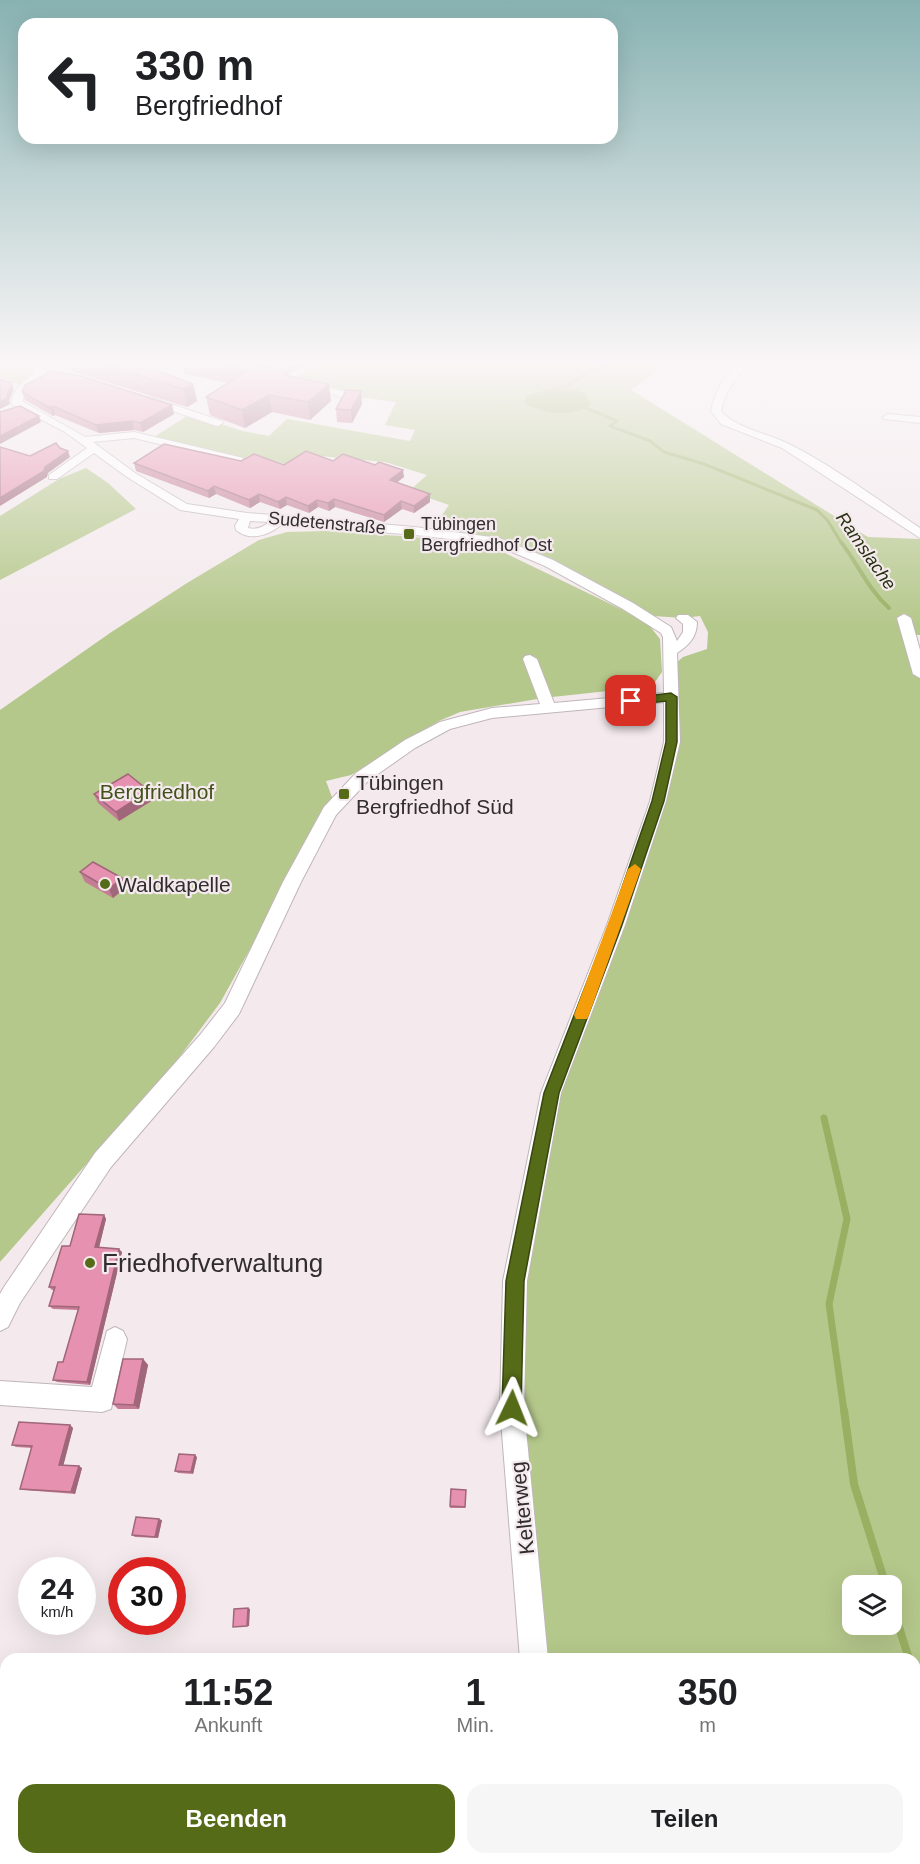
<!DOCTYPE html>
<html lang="de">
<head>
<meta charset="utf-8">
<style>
  :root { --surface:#fff; --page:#f6f6f6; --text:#202124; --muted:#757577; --accent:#566b18 }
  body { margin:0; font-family:Arial,sans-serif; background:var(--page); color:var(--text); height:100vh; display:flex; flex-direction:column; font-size:22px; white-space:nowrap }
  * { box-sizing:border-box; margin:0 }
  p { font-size:20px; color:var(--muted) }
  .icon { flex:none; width:33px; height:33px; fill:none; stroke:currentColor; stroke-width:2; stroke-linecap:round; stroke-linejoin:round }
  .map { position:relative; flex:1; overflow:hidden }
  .details { position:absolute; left:0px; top:1653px; width:921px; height:212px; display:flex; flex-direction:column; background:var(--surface); border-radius:18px 18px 0 0; box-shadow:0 6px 24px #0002 }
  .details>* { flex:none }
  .hud { position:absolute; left:18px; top:18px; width:600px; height:126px; border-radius:18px; box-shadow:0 6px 24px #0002; background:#fff; color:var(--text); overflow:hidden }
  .fabs { position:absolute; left:842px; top:1575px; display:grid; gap:12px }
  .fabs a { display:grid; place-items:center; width:60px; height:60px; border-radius:12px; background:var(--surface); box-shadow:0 6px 24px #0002; font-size:30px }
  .speed { position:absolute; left:18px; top:1557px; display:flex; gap:12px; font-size:30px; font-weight:700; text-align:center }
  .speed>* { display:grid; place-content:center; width:78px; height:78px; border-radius:50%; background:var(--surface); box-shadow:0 6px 24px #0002; line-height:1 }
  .speed small { font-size:15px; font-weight:400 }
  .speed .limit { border:9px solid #d22; background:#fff; color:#111 }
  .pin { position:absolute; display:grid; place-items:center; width:51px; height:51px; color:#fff; margin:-26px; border-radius:12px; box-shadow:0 3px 9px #0006 }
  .me { position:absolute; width:66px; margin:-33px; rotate:2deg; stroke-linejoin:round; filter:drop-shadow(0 0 4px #0008) }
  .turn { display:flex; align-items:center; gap:21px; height:126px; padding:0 18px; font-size:27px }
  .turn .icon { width:78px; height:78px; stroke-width:2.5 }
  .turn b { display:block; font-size:42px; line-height:51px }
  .eta { display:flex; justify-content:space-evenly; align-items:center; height:102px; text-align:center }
  .eta b { font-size:36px; font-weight:800; line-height:42px }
  .primary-button { display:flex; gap:12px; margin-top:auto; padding:12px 18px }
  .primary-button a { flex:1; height:69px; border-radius:18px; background:var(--accent); color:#fff; font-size:24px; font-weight:800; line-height:69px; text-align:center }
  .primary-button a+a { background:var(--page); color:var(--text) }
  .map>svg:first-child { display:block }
  .green { fill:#b5c88b; fill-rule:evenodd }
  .water { fill:#99b062 }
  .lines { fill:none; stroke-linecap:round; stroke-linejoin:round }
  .stream-far3 { stroke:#99b062; stroke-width:3 }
  .stream-far2 { stroke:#99b062; stroke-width:4 }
  .stream-far1 { stroke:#99b062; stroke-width:7 }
  .stream { stroke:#99b062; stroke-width:8 }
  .minor-casing { stroke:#c0b6b9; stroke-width:2 }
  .minor { fill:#fff; fill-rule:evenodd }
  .wall { fill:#c57d96 }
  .shaded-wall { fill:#a0667a }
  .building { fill:#e591af; stroke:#a0667a; stroke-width:1.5 }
  .route { fill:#566b18; stroke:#384610; stroke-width:1.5 }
  .slow { fill:#f59e0b }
  .poi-dot { fill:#566b18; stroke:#f4eaed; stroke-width:2 }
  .labels { text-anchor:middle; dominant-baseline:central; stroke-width:4.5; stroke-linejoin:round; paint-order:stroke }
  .far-street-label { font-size:18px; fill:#312d2e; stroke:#f4eaed }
  .far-poi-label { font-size:18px; fill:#312d2e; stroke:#f4eaed; text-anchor:start }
  .far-water-label { font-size:18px; font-style:italic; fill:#283110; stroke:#f4eaed }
  .poi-label { font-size:21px; fill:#312d2e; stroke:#f4eaed; text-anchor:start }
  .park-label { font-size:21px; fill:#425119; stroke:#f4eaed }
  .street-label { font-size:21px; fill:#312d2e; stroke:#f4eaed }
  .near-poi-label { font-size:26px; fill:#312d2e; stroke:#f4eaed; text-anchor:start }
</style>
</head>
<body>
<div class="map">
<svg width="920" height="1864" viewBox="0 0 920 1864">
  <rect width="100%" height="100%" fill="#f4eaed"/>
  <g class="green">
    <polygon points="0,365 34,365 39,369 25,387 0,377 0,371 7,369"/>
    <path d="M319,365H666L631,390L868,537L920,539V635H914L920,657V1864H535V1858H915V1659H541L522,1409L524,1282L560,1094L663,800L676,663L683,657L707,649L708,632L700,616L683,618L653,616L552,559L515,543L498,538L432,529L449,505L409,491L427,475L385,462L308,455L291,466L254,454L239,460L151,439L190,414L242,431L269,436L287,419L410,441L415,430L385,425L396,402L359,397L288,379ZM852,1586H891V1624H852Z"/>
    <polygon points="86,468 108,483 136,509 0,580 0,516 59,479"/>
    <path d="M325,531C384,536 448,535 505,553L623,610L649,625L660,639L662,672L655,682L645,687L543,698L460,712L439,721L351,775L326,781L333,800L220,1003L172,1067L0,1262V710L110,633L187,583L259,540L287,532Z"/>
  </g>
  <path class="water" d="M561,385L585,393L591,404C574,418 543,414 524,403L526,396Z"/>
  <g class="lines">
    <g class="stream-far3">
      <polyline points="561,388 568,386 588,371 607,365"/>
      <polyline points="581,406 617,421 610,426 650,441 664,452 704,464 817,510 828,521 842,544"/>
    </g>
    <path class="stream-far2" d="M841,542C858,564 868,589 889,608"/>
    <polyline class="stream-far1" points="824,1118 847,1219 829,1304 844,1411"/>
    <g class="stream">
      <polyline points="844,1410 854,1484 886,1586"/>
      <polyline points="891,1602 909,1659"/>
      <polyline points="915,1678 920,1694"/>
    </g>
    <g class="minor-casing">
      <g id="minor">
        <path d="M29,365H40L46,372L26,391L22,401L85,437L134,432L243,458V462L239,463L134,438L93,442L135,473L187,504L247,513L415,527L499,538L553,560L633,603L671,627L677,641L683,632V624L676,618L678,615H688L697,622C697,637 689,645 677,653L680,742L666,801L625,925L561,1093L527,1281L524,1408L548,1659H520L500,1408L503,1281L541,1093L607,925L650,801L664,742V702L492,718L450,729L415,748L368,781L336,815L301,882L239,1014L214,1047L111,1167L20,1303L8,1327L0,1331V1294L4,1287L95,1153L200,1035L225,1003L283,882L324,807L356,773L405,740L440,722L492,708L540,704L523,659L525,656L530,655L537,659L554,703L664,693L663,637L661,633L623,609L545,566L493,544L415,535L282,524C270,535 250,542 236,530L235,526L239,519L180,510L127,477L94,453L57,479H49V475L87,448L65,432L12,404L11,402L17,388L35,372ZM250,521L269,522C262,528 256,530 248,528Z"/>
        <path d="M737,365H748C734,380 726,390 721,411C738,430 769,433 791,445C836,468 878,500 920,528V538L782,448L721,424L711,411C715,392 722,378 737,365Z"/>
        <polygon points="306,381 346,392 347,394 342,397 302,386 301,384"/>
        <polygon points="150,397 222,421 223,423 218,426 214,425 146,402 146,398"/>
        <polygon points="888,414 920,417 920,423 884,419 883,417"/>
        <polygon points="904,614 911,618 920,650 920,678 913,674 897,618"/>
        <polygon points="115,1327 123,1331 127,1339 111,1409 102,1412 0,1405 0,1381 92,1387 107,1331"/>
        <polygon points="509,1858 541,1858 540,1864 508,1864"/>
      </g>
    </g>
    <use href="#minor" class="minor"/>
  </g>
  <g class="wall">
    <polygon points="70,365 143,365 193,384 197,401 187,407 71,371"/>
    <polygon points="183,365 305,365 289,373 274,368 275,370 288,376 331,401 310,420 272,412 245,428 210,415 206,397 228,383 184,374"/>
    <polygon points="22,392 174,414 143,432 134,430 99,433 55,415 53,416 25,400"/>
    <polygon points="362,404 352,423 337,422 336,409"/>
    <polygon points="241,461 284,465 333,461 404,477 397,482 430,502 414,513 402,509 384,522 335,507 329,511 318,507 309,513 287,505 280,509 260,502 250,508 216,494 209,498 136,471 134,463"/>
    <polygon points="149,791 153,800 119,821 98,803 94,794"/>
    <polygon points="80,872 122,878 126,887 113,898 85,882"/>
    <polygon points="104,1215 106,1219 99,1248 122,1252 90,1385 57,1382 53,1380 63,1362 78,1310 53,1309 49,1306 54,1290 52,1290 49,1287"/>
    <polygon points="143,1359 148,1365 139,1409 118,1409 113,1404"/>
    <polygon points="70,1425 73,1428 63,1465 82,1468 75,1494 24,1490 20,1489 32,1448 16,1447 12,1445"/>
    <polygon points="197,1457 193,1474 178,1473 175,1471"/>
    <polygon points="451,1489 466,1490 465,1508 450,1508"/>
    <polygon points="162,1520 158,1538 135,1537 132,1535"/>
  </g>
  <g class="shaded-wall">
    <polygon points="0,365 2,365 3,370 0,371"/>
    <polygon points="264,365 274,365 276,378 261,367"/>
    <polygon points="288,365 305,365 289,373"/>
    <polygon points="12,383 14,389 9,401 10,404 0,409 0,402 7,395"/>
    <polygon points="193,384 197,401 187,407 183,389"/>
    <polygon points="329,384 331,401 310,420 308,402"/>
    <polygon points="361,391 362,404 352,423 351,410"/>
    <polygon points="269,395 272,412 245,428 242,410"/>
    <polygon points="172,405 174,414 143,432 140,423"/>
    <polygon points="53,406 55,415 53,416 50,408"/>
    <polygon points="39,416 41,422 0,444 0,436"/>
    <polygon points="132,421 134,430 99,433 96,425"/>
    <polygon points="68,451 70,457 48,473 47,477 0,506 0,498"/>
    <polygon points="403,470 404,477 391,487 390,480"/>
    <polygon points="214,486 216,494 209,498 208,491"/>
    <polygon points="259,494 260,502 250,508 249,500"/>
    <polygon points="430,494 430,502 414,513 414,506"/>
    <polygon points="286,497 287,505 280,509 278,502"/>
    <polygon points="334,499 335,507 329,511 328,503"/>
    <polygon points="317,500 318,507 309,513 308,506"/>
    <polygon points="401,501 402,509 384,522 384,515"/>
    <polygon points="149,791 153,800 119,821 116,812"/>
    <polygon points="122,878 126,887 113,898 109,889"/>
    <polygon points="104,1215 106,1219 98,1251 95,1247"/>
    <polygon points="119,1249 122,1252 90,1385 87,1382"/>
    <polygon points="143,1359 148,1365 139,1409 134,1405"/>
    <polygon points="70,1425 73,1428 63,1467 59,1465"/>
    <polygon points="195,1455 197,1457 193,1474 191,1472"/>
    <polygon points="79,1466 82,1468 75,1494 71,1492"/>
    <polygon points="159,1519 162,1520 158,1538 155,1537"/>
    <polygon points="248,1608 250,1609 249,1626 247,1626"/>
    <polygon points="104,1858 108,1858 107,1864 104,1864"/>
  </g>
  <g class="building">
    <polygon points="105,365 143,365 193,384 183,389"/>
    <polygon points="225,365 264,365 261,367 288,373 284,375 329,384 308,402 269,395 242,410 206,397 248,370"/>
    <polygon points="53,371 81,376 172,405 140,423 132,421 96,425 53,406 50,408 22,392 25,385"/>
    <polygon points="0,379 12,383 7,395 8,398 0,402"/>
    <polygon points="346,390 361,391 351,410 336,409"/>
    <polygon points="20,406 39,416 0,436 0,412"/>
    <polygon points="56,443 60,448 68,451 45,467 44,471 0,498 0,447 30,456"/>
    <polygon points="164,444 241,461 254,454 284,465 306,451 333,461 343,454 375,465 379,462 403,470 390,480 430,494 414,506 401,501 384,515 334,499 328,503 317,500 308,506 286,497 278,502 259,494 249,500 214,486 208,491 134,463"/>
    <polygon points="128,774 149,791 116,812 94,794"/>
    <polygon points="93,862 122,878 109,889 80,872"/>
    <polygon points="79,1214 104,1215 95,1247 119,1249 87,1382 53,1380 58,1362 63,1362 79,1307 49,1306 55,1287 49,1287 62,1246 70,1246"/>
    <polygon points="123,1359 143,1359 134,1405 113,1404"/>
    <polygon points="19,1422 70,1425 59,1465 79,1466 71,1492 20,1489 32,1446 12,1445"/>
    <polygon points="179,1454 195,1455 191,1472 175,1471"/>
    <polygon points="451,1489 466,1490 465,1507 450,1506"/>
    <polygon points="136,1517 159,1519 155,1537 132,1535"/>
    <polygon points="248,1608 247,1626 233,1627 234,1609"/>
    <polygon points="89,1858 104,1858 104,1864 88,1864"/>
  </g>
  <linearGradient id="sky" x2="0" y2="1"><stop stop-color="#88b2b2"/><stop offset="0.58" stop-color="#faf6f7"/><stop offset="1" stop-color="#faf6f7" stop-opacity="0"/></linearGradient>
  <rect width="920" height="626" fill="url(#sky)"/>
  <polygon class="route" points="671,693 677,697 677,742 664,801 622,925 559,1093 524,1281 521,1408 518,1414 512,1417 505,1414 502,1408 506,1281 544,1093 609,925 652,801 666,742 666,701 631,705 626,701 631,698"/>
  <polygon class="slow" points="635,864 641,869 589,1015 587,1019 576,1019 574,1015 628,869"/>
  <g class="poi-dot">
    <rect x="403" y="528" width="12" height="12" rx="3"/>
    <rect x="338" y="788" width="12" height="12" rx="3"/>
    <circle cx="105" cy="884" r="6"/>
    <circle cx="90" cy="1263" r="6"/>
  </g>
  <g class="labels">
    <g class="far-street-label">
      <text transform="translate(327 523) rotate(5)">Sudetenstraße</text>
    </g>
    <g class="far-poi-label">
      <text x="421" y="524">Tübingen<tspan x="421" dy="21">Bergfriedhof Ost</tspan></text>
    </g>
    <g class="far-water-label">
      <text transform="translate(866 551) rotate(55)">Ramslache</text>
    </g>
    <g class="poi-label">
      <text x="356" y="782">Tübingen<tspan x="356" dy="24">Bergfriedhof Süd</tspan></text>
      <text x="117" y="884">Waldkapelle</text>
    </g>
    <g class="park-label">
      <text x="157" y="791">Bergfriedhof</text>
    </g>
    <g class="street-label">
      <text transform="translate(522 1508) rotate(-96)">Kelterweg</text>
    </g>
    <g class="near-poi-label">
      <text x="102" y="1263">Friedhofverwaltung</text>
    </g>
  </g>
</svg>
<div class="fabs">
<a><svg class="icon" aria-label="layers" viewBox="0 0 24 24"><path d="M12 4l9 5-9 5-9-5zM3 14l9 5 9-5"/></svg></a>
</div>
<div class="speed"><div>24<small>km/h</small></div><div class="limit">30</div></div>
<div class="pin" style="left:631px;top:701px;background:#d93025"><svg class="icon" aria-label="arrive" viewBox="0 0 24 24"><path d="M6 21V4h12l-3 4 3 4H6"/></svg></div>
<svg class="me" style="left:512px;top:1408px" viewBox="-20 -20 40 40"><path d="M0-17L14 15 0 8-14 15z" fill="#566b18" stroke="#fff" stroke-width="4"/></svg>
<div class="hud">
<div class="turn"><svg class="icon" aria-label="left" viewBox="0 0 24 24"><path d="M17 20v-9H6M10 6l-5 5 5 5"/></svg><div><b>330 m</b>Bergfriedhof</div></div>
</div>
<section class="details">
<div class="eta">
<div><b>11:52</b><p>Ankunft</p></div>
<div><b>1</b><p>Min.</p></div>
<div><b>350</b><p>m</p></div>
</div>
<div class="primary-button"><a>Beenden</a><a>Teilen</a></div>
</section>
</div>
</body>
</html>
